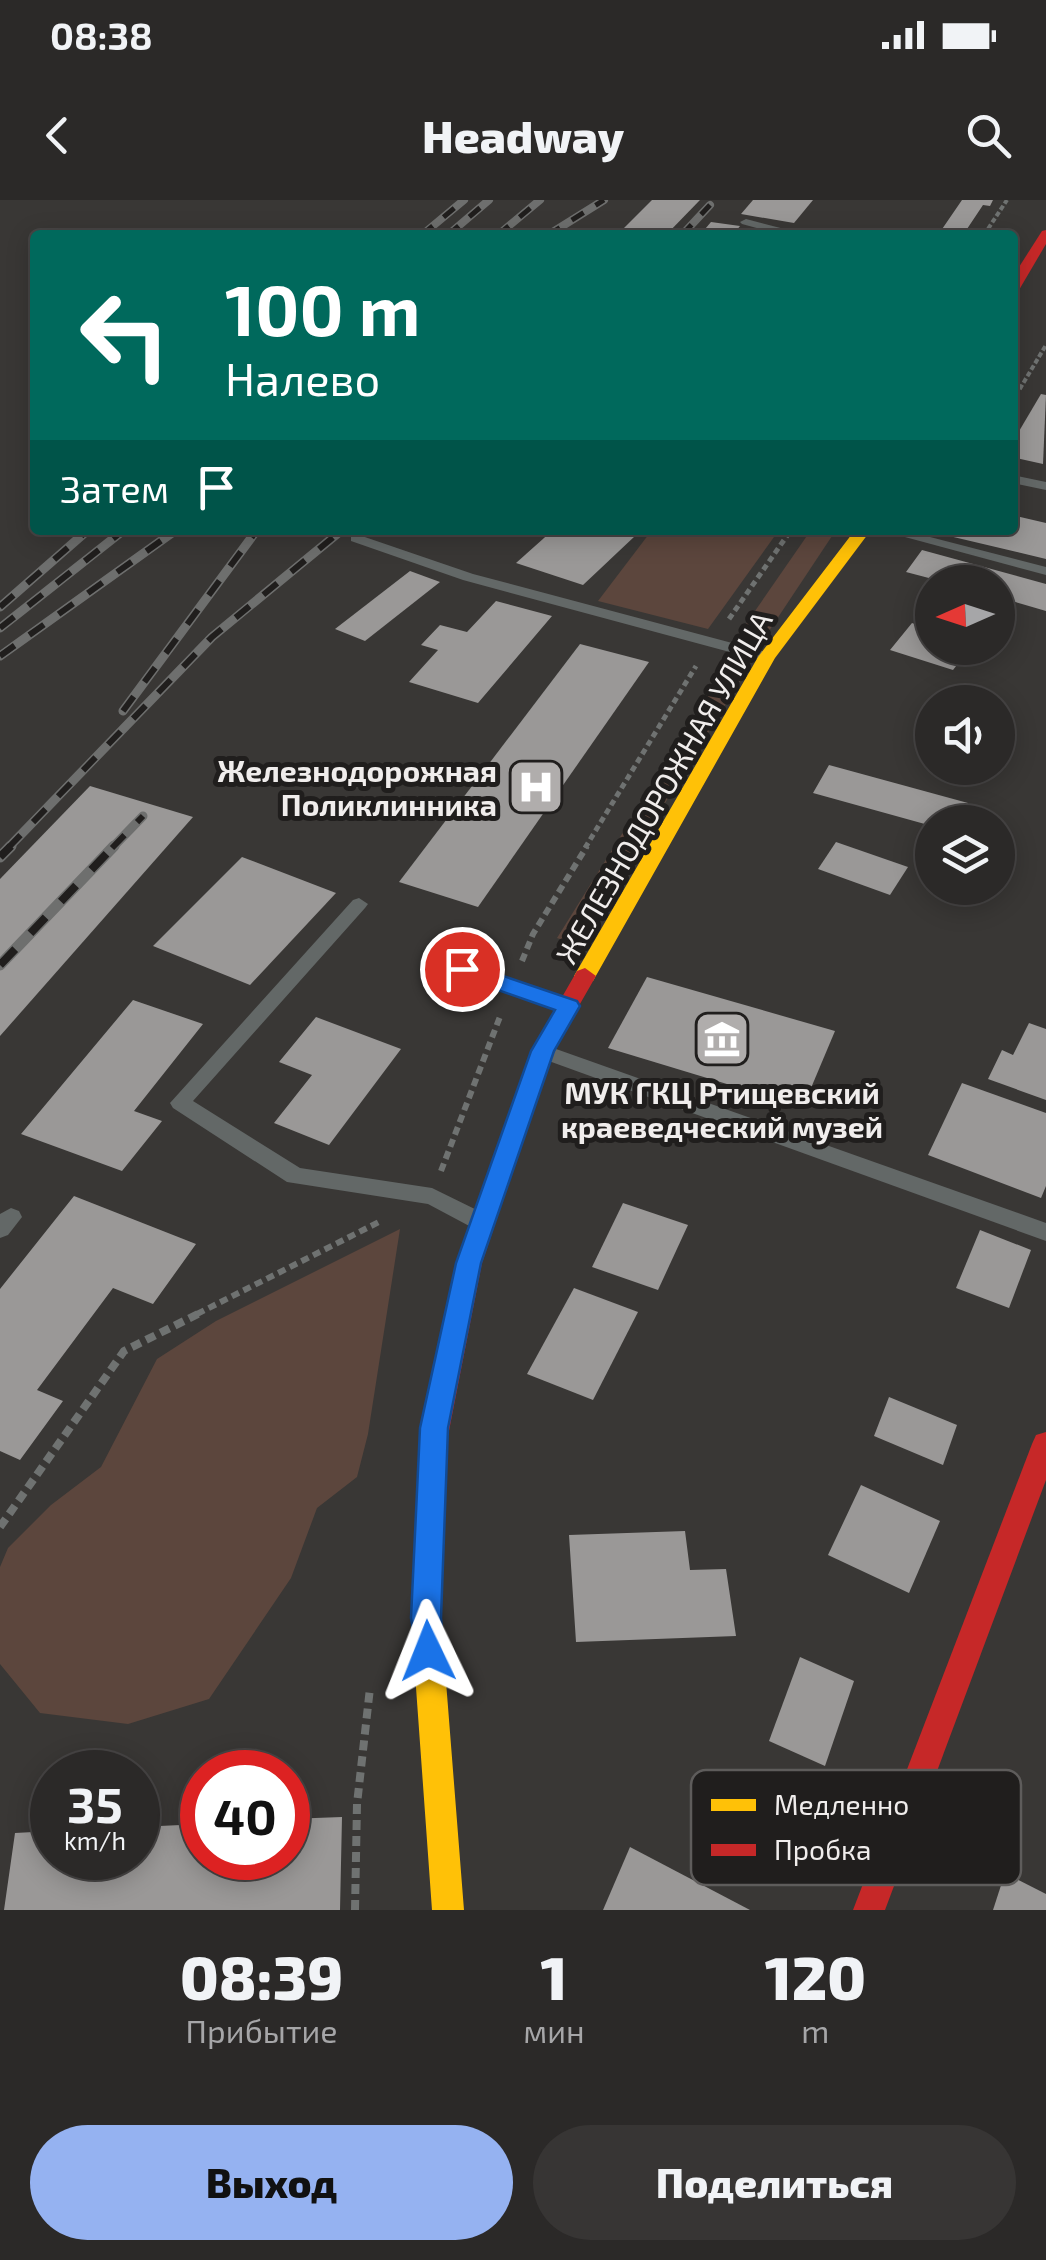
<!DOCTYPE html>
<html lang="ru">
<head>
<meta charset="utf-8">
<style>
  :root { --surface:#2b2928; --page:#373534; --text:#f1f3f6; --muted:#a6a6a8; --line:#474545; --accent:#95b2f1 }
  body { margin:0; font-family:"Exo 2",sans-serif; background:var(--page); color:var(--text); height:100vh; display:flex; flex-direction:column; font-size:38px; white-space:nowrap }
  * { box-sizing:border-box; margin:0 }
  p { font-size:32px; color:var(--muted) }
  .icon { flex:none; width:55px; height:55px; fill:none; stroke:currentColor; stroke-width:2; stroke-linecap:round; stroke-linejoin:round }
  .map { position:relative; height:1710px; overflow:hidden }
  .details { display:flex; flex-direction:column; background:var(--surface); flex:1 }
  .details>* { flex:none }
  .banner { position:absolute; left:30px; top:30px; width:988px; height:305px; border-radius:10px; box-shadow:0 5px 25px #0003,0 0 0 2px var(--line); background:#00695c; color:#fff; overflow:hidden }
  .needle { width:65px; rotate:267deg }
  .fabs { position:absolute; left:915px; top:365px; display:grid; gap:20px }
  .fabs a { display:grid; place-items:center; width:100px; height:100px; border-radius:50%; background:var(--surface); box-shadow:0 5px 25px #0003,0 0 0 2px var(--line); font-size:50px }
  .speed { position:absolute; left:30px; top:1550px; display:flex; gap:20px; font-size:50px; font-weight:700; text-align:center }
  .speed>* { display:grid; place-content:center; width:130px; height:130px; border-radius:50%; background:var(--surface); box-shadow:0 5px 25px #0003,0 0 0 2px var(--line); line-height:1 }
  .speed small { font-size:25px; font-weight:400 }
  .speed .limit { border:15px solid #d22; background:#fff; color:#111 }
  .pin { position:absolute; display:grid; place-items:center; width:85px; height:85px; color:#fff; margin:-42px; border:5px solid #fff; border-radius:50%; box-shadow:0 2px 10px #0007 }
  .me { position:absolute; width:110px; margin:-55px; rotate:358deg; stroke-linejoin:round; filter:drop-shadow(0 0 8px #0008) }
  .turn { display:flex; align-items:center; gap:35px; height:210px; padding:0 30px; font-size:45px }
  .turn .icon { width:130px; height:130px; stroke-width:2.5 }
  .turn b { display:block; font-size:70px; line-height:85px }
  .then { display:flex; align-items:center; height:95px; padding:0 30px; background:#0003; gap:20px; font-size:38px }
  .eta { display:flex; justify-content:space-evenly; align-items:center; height:170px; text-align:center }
  .eta b { font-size:60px; font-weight:800; line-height:70px }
  .button { display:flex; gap:20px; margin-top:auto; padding:20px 30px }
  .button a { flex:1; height:115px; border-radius:60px; background:var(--accent); color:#111; font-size:40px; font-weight:800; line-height:115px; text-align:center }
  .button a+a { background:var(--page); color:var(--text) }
  .status { display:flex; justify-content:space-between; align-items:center; height:70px; padding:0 50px; background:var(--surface); direction:ltr }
  .status svg { height:28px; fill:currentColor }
  header { display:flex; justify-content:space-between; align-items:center; height:130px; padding:0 30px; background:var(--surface); font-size:45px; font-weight:800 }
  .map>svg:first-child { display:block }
  .green { fill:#5c463d }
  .building { fill:#9a9897 }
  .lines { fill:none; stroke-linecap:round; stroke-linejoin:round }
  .path-far3 { stroke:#6f7271; stroke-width:4; stroke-dasharray:5 2.5; stroke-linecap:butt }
  .path-far2 { stroke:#6f7271; stroke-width:5; stroke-dasharray:6 4; stroke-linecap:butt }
  .path-far1 { stroke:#6f7271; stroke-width:6; stroke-dasharray:8 5; stroke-linecap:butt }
  .path { stroke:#6f7271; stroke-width:8; stroke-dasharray:10 6; stroke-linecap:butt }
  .lane { fill:#636867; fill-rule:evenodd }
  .slow { fill:#ffc107; fill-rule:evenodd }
  .jam { fill:#c62828; fill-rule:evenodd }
  .rail-far2-casing { stroke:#6e6f6e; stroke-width:8 }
  .rail-far1-casing { stroke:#6e6f6e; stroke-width:9 }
  .rail-casing { stroke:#6e6f6e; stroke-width:11 }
  .rail-far2 { stroke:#201e1d; stroke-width:5; stroke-dasharray:14; stroke-linecap:butt }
  .rail-far1 { stroke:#201e1d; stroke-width:6; stroke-dasharray:18; stroke-linecap:butt }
  .rail { stroke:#201e1d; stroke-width:8; stroke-dasharray:22; stroke-linecap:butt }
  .route { fill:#1a73e8; stroke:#114b97; stroke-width:2.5 }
  .labels { text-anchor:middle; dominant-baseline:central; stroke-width:10; stroke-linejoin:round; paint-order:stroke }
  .poi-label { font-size:30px; font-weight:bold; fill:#f0edec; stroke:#201e1d; text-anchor:end }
  .street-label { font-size:30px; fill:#f0edec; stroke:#201e1d }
  .key { fill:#201e1d; stroke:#5e5c5b; stroke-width:2.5 }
  .key-label { font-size:28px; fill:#f0edec }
</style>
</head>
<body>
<div class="status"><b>08:38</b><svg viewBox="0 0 49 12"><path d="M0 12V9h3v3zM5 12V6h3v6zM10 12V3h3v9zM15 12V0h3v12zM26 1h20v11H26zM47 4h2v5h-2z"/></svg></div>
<header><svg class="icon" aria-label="back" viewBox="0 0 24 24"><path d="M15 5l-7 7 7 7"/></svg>Headway<svg class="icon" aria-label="search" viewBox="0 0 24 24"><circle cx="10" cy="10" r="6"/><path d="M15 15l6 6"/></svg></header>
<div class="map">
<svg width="1046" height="1710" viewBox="0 0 1046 1710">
  <rect width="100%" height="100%" fill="#393735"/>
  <g class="green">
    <polygon points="652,330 779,330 708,429 598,401"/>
    <polygon points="811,330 836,330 761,443 737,437"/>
    <polygon points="727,466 746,471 578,745 557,738"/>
    <polygon points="400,1029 368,1234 357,1277 317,1308 291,1378 209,1499 128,1524 40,1513 0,1464 0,1367 8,1348 51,1305 101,1267 157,1159 216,1121"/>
  </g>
  <g class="building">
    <polygon points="652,0 700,0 666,35 617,35"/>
    <polygon points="753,0 813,0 794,23 741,14"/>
    <polygon points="962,0 993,0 990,6 983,5 963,35 938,35"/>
    <polygon points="711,22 740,26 733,35 700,35"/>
    <polygon points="1041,194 1046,195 1043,264 1012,257 1012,243"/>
    <polygon points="1012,315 1046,323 1046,359 945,335 948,330 1012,330"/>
    <polygon points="553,330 616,330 635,336 583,385 516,363"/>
    <polygon points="922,350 1046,384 1046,411 998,397 998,382 944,382 906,372"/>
    <polygon points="410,371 440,382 365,441 335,429"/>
    <polygon points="496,401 552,416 478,503 409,482 438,450 421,445 440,425 467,432"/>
    <polygon points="912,423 932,430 932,448 970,448 953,470 890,450"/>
    <polygon points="580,444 649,462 478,707 399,682"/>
    <polygon points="829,565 968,603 959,622 932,622 932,626 813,593"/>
    <polygon points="90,586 193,617 0,836 0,679"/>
    <polygon points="836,642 908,667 890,695 818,669"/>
    <polygon points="242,657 336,693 250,785 153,746"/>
    <polygon points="647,777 835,831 803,907 608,848"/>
    <polygon points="133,800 203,824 134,911 162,921 122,971 21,934"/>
    <polygon points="316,817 401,849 329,945 274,923 312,875 279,862"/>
    <polygon points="1029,823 1046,829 1046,900 988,879 1002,850 1013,855"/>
    <polygon points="962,883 1046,913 1046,986 1041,998 928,955"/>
    <polygon points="74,996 196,1044 153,1104 113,1088 37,1190 63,1201 20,1260 0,1251 0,1089"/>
    <polygon points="623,1003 688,1025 658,1090 592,1067"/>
    <polygon points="980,1030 1031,1050 1009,1108 956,1088"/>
    <polygon points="574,1088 638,1112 593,1200 527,1174"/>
    <polygon points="889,1197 957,1225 943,1265 874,1236"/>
    <polygon points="861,1285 940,1321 909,1393 828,1355"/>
    <polygon points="685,1331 690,1370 726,1369 736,1436 576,1442 569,1335"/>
    <polygon points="800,1457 854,1481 825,1566 769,1541"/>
    <polygon points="342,1617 340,1710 4,1710 15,1633 52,1631 52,1658 138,1658 138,1627 202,1624 202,1658 288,1658 288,1619"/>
    <polygon points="630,1647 750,1710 603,1710"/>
    <polygon points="1005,1673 1046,1694 1046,1710 993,1710"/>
  </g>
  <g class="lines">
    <g class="path-far3">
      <polyline points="984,35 1007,0"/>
      <polyline points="1012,202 1046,145"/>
    </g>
    <g class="path-far2">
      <polyline points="729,419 791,330"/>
      <polyline points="585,648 696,466"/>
    </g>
    <g class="path-far1">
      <polyline points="522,761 533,734 587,646"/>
      <polyline points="441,971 501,814"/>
      <polyline points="197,1114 381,1021"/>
    </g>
    <g class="path">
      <polyline points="0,1327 124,1151 202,1112"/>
      <polyline points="355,1710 357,1604 370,1488"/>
    </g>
    <g class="lane">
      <polygon points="746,19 800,33 802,35 783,35 742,24 740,22"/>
      <polygon points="1012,275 1046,282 1046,290 1012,283"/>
      <polygon points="879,330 903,330 1046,367 1046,375"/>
      <polygon points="356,334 473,374 773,454 775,457 767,462 463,380 351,341 351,335"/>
      <polygon points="359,698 368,704 365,708 193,901 300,968 432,988 489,1016 492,1022 489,1028 481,1031 473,1028 428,1004 287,982 173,908 170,903 353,700"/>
      <polygon points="462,762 576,802 579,807 569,814 455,774 452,769 455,764"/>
      <polygon points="542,844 1046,1023 1046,1041 535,856 532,851"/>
      <polygon points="11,1008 19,1011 22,1017 8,1035 0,1038 0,1014"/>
    </g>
    <g class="slow">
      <polygon points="855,330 871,330 775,458 593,781 577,781 574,776 758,457"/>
      <polygon points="434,1224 444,1228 448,1236 441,1418 464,1710 432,1710 411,1418 420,1236 424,1228"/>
    </g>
    <g class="jam">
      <polygon points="1046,30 1046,44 1019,90 1012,94 1012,78 1042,31"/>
      <polygon points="585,768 596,776 553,851 482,1063 448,1236 444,1244 434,1248 424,1244 420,1236 456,1063 531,851 577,771"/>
      <polygon points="1046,1232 1046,1280 885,1710 853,1710 1032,1244 1036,1235"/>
    </g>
    <g class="rail-far2-casing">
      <g id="rail-far2">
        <polyline points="422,35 464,0"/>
        <polyline points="448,35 489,0"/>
        <polyline points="498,35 540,0"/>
        <polyline points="548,35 604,0"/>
        <polyline points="682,35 710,5"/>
      </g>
    </g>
    <g class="rail-far1-casing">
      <g id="rail-far1">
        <polyline points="0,407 88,330"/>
        <polyline points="0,428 124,330"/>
        <polyline points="0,456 176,330"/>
        <polyline points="123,511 257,330"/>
        <polyline points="8,648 212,437 342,330"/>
        <polyline points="112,648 143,616"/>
      </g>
    </g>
    <g class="rail-casing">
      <g id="rail">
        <polyline points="0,657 11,646"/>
        <polyline points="0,765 114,646"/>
      </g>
    </g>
    <use href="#rail-far2" class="rail-far2"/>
    <use href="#rail-far1" class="rail-far1"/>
    <use href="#rail" class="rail"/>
  </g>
  <polygon class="route" points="462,762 577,801 580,806 554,851 481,1063 448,1228 441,1418 444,1451 439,1461 428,1465 418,1461 411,1418 420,1228 456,1063 531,851 555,810 455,775 451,769"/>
  <defs>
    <g id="hospital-square" transform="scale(2.875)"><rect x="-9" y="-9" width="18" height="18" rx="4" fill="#b0adac" stroke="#201e1d"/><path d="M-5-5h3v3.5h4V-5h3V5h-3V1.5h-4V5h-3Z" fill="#fff"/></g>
    <g id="museum-square" transform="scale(2.875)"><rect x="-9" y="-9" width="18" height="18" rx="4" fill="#b0adac" stroke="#201e1d"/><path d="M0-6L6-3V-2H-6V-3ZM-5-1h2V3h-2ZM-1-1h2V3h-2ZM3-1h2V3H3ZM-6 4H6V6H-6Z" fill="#fff"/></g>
  </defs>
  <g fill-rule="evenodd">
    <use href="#hospital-square" x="536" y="587"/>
    <use href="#museum-square" x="722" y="839"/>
  </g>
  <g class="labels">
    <g class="poi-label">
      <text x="497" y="570">Железнодорожная<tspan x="497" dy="34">Поликлинника</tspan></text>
      <text x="722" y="892" text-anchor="middle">МУК ГКЦ Ртищевский<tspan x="722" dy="34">краеведческий музей</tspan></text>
    </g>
    <g class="street-label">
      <text transform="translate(663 587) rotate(-60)">ЖЕЛЕЗНОДОРОЖНАЯ УЛИЦА</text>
    </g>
  </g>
  <rect x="691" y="1570" width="330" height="115" rx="15" class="key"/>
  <rect x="711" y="1599" width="45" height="12" fill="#ffc107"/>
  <rect x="711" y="1644" width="45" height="12" fill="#c62828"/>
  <g class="key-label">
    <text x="774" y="1615">Медленно</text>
    <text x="774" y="1660">Пробка</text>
  </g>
</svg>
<div class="fabs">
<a><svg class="needle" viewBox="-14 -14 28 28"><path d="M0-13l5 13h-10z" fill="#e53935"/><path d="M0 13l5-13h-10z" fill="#a6a6a8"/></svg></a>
<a><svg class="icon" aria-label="sound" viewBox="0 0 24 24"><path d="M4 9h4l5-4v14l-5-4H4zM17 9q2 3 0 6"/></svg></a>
<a><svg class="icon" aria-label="layers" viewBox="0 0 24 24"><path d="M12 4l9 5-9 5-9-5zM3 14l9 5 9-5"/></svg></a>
</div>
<div class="speed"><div>35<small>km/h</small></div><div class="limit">40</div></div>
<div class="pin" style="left:462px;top:769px;background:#d93025"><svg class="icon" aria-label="arrive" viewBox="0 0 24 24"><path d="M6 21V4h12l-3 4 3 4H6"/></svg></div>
<svg class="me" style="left:428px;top:1451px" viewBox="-20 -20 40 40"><path d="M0-17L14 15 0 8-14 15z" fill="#1a73e8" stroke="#fff" stroke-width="4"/></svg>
<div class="banner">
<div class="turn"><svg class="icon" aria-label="left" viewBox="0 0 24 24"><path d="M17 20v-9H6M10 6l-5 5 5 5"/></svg><div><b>100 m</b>Налево</div></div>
<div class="then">Затем<svg class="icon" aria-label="arrive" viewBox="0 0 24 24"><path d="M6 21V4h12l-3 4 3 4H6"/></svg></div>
</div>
</div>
<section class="details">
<div class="eta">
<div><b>08:39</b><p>Прибытие</p></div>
<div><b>1</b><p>мин</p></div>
<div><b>120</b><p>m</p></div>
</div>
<div class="button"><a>Выход</a><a>Поделиться</a></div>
</section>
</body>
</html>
